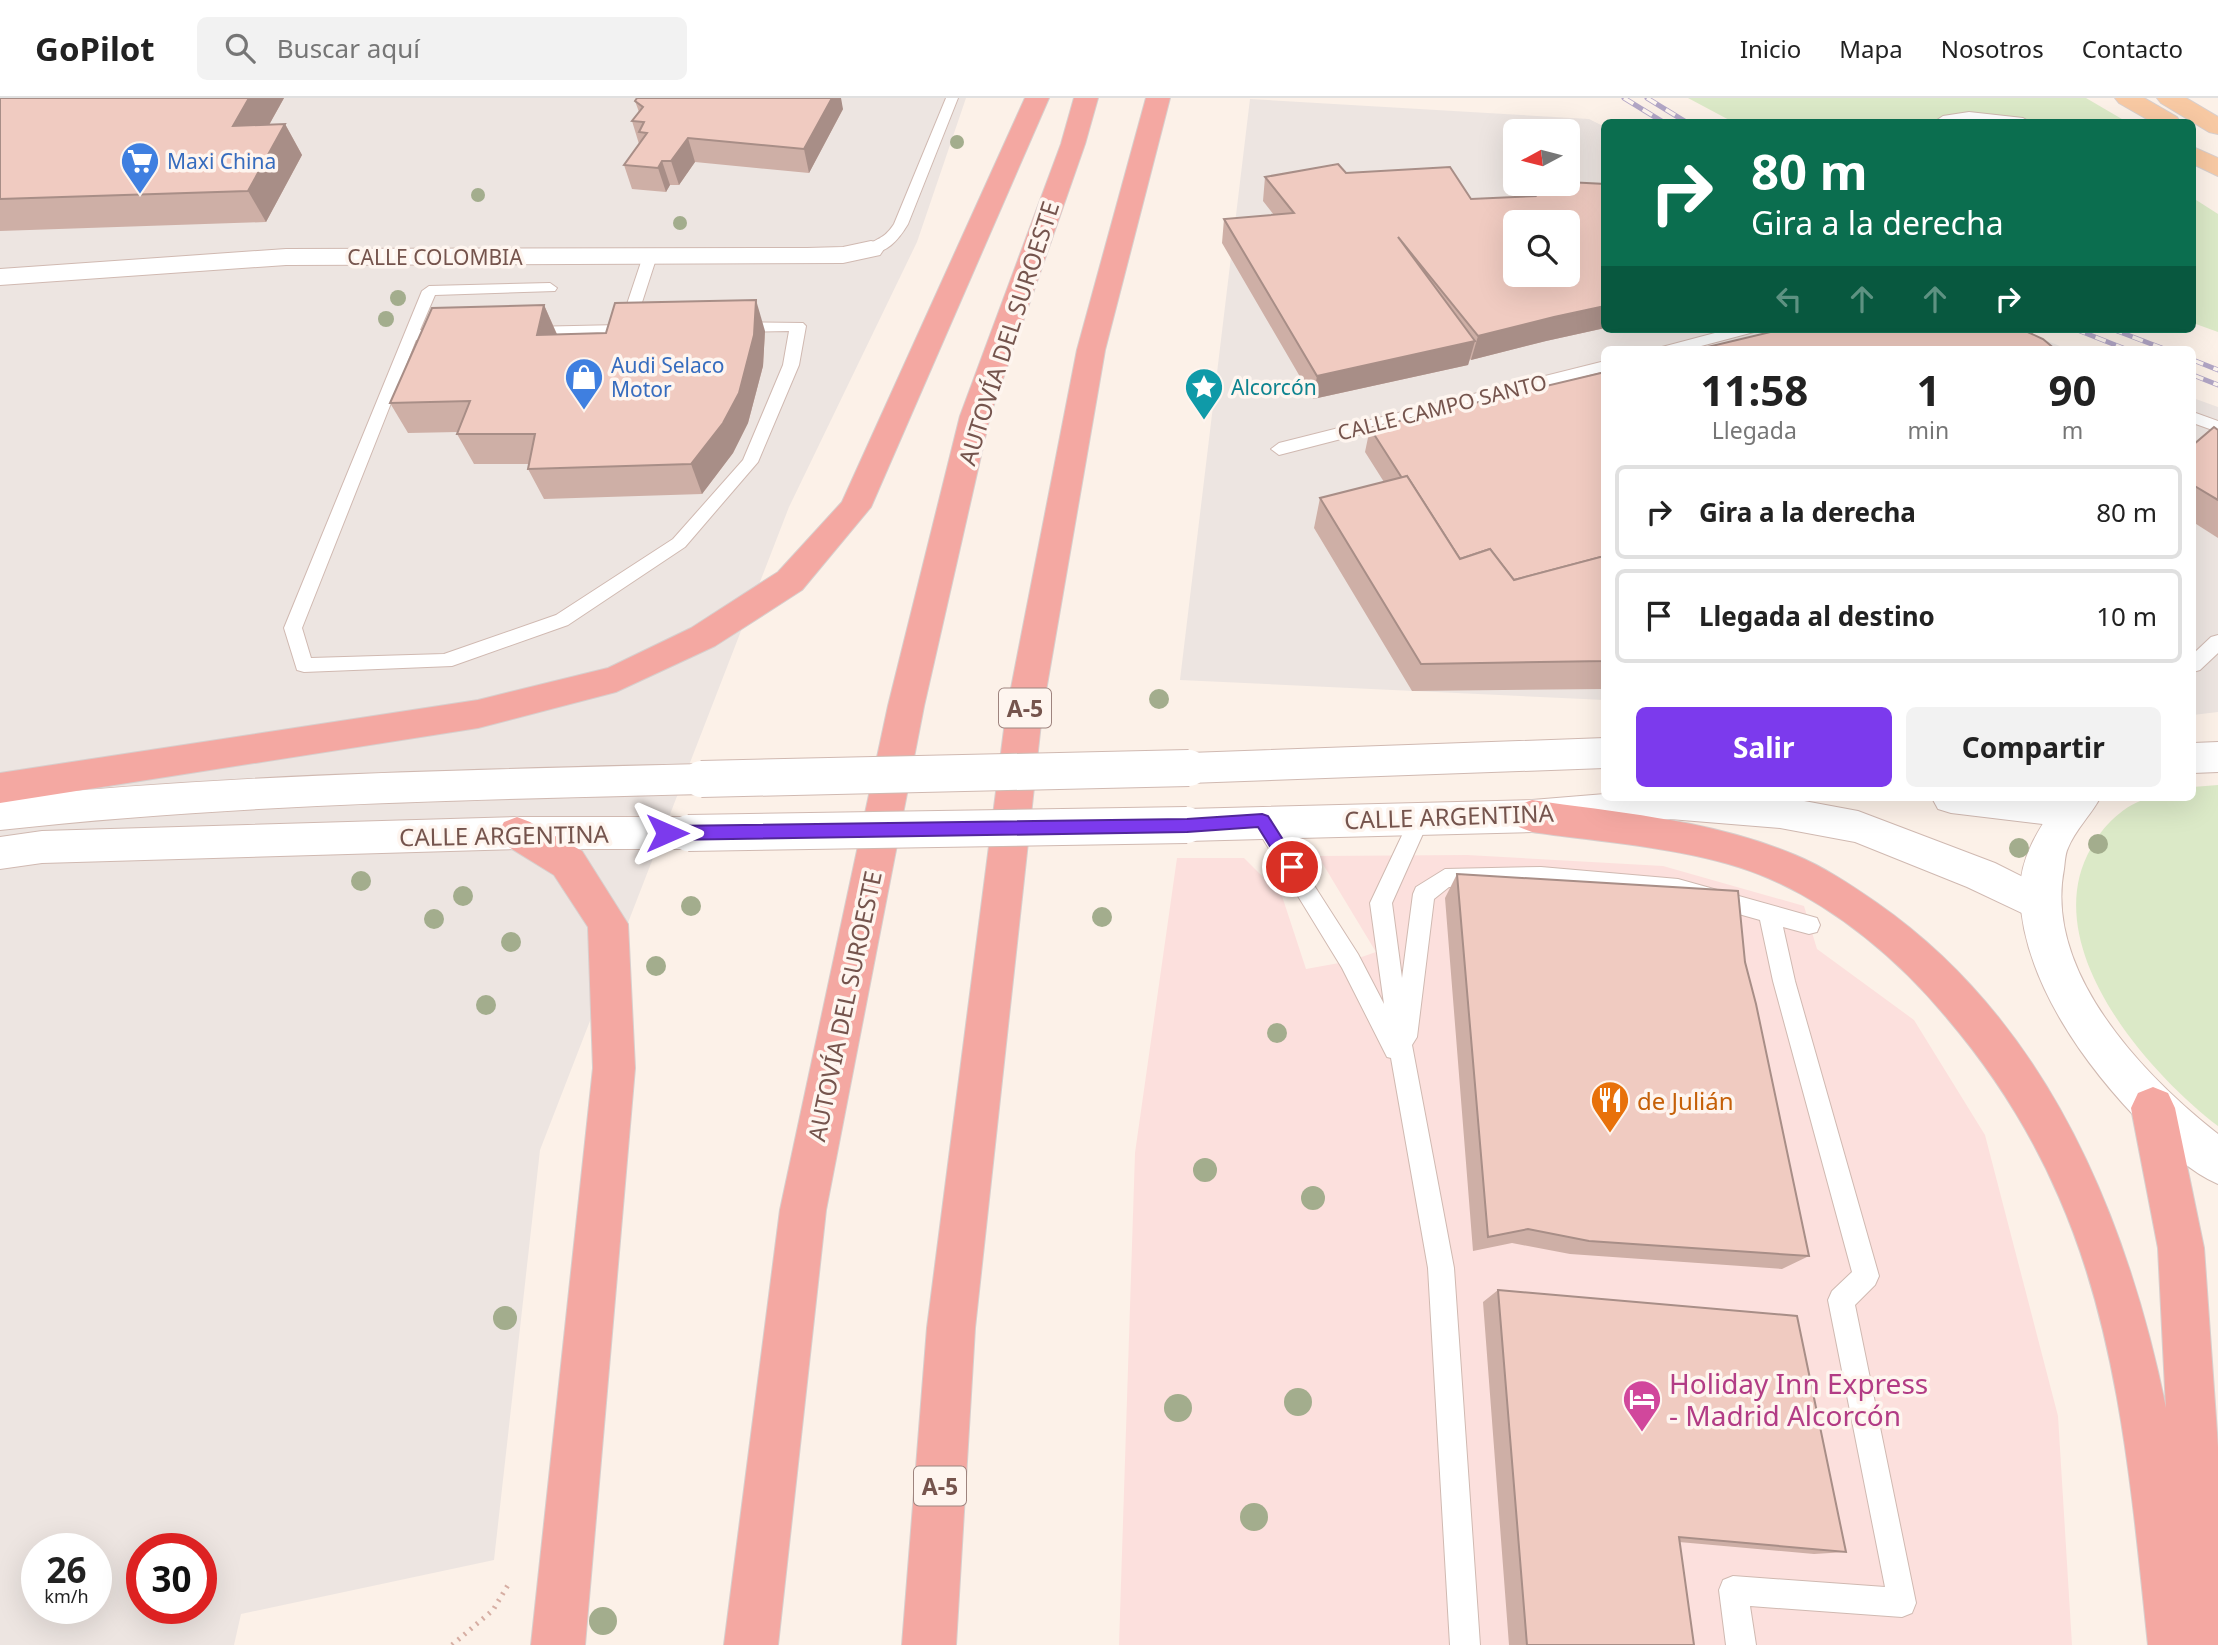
<!DOCTYPE html>
<html lang="es">
<head>
<meta charset="utf-8">
<style>
  :root { --surface:#fff; --page:#f2f2f2; --text:#222; --muted:#767676; --line:#e0e0e0; --accent:#7c3aed }
  body { margin:0; font-family:"Noto Sans",sans-serif; background:var(--page); color:var(--text); height:100vh; display:flex; flex-direction:column; font-size:26px; white-space:nowrap }
  * { box-sizing:border-box; margin:0 }
  p { font-size:23px; color:var(--muted) }
  .icon { flex:none; width:38px; height:38px; fill:none; stroke:currentColor; stroke-width:2; stroke-linecap:round; stroke-linejoin:round }
  .map { position:relative; flex:1; overflow:hidden }
  .details { position:absolute; left:1601px; top:248px; width:595px; height:455px; display:flex; flex-direction:column; background:var(--surface); border-radius:10px; box-shadow:0 7px 28px #0002 }
  .details>* { flex:none }
  .hud { position:absolute; left:1601px; top:21px; width:595px; height:214px; border-radius:10px; box-shadow:0 7px 28px #0002; background:#0b6e4f; color:#fff; overflow:hidden }
  .needle { width:46px; rotate:263deg }
  .fabs { position:absolute; left:1503px; top:21px; display:grid; gap:14px }
  .fabs a { display:grid; place-items:center; width:77px; height:77px; border-radius:10px; background:var(--surface); box-shadow:0 7px 28px #0002; font-size:35px }
  .speed { position:absolute; left:21px; top:1435px; display:flex; gap:14px; font-size:35px; font-weight:700; text-align:center }
  .speed>* { display:grid; place-content:center; width:91px; height:91px; border-radius:50%; background:var(--surface); box-shadow:0 7px 28px #0002; line-height:1 }
  .speed small { font-size:18px; font-weight:400 }
  .speed .limit { border:10px solid #d22; background:#fff; color:#111 }
  .pin { position:absolute; display:grid; place-items:center; width:60px; height:60px; color:#fff; margin:-30px; border:4px solid #fff; border-radius:50%; box-shadow:0 2px 7px #0007 }
  .me { position:absolute; width:77px; margin:-38px; rotate:90deg; stroke-linejoin:round; filter:drop-shadow(0 0 5px #0008) }
  .turn { display:flex; align-items:center; gap:24px; height:147px; padding:0 35px; font-size:32px }
  .turn .icon { width:91px; height:91px; stroke-width:2.5 }
  .turn b { display:block; font-size:49px; line-height:60px }
  .lanes { display:flex; align-items:center; height:66px; padding:0 35px; background:#0003; justify-content:center; gap:35px; direction:ltr }
  .lanes .off { opacity:.35 }
  .eta { display:flex; justify-content:space-evenly; align-items:center; height:119px; text-align:center }
  .eta b { font-size:42px; font-weight:700; line-height:49px }
  .primary-button { display:flex; gap:14px; margin-top:auto; padding:14px 35px }
  .primary-button a { flex:1; height:80px; border-radius:10px; background:var(--accent); color:#fff; font-size:28px; font-weight:700; line-height:80px; text-align:center }
  .primary-button a+a { background:var(--page); color:var(--text) }
  ul { padding:0; list-style:none }
  li { display:flex; align-items:center; gap:21px; height:94px; margin:0 14px 10px; padding:0 21px; border:4px solid var(--line); border-radius:10px }
  li div { flex:1 }
  li b { display:block; font-size:26px }
  li em { font-style:normal }
  header { display:flex; align-items:center; gap:42px; box-sizing:border-box; height:98px; padding:0 35px; background:var(--surface); border-bottom:2px solid var(--line) }
  header strong { font-size:33px }
  nav { display:flex; gap:38px; margin-inline-start:auto; font-size:24px }
  .search { width:490px; height:63px; background:var(--page); display:flex; align-items:center; gap:18px; box-sizing:border-box; padding:0 24px; border-radius:10px; color:var(--muted); font-size:26px }
  .map>svg:first-child { display:block }
  .commercial { fill:#fce0dd }
  .industrial { fill:#ede5e1; fill-rule:evenodd }
  .green { fill:#dbe9c7 }
  .lines { fill:none; stroke-linecap:round; stroke-linejoin:round }
  .service-casing { stroke:#d0b9b1; stroke-width:2 }
  .minor-casing { stroke:#d0b9b1; stroke-width:2 }
  .tertiary-casing { stroke:#d0b9b1; stroke-width:2 }
  .primary-casing { stroke:#d8cfcd; stroke-width:2 }
  .motorway-casing { stroke:#d8cfcd; stroke-width:2 }
  .path { stroke:#d6aea3; stroke-width:5; stroke-dasharray:2 6; stroke-linecap:butt }
  .service { fill:#fff; fill-rule:evenodd }
  .minor { fill:#fff; fill-rule:evenodd }
  .tertiary { fill:#fff; fill-rule:evenodd }
  .primary { fill:#f8c9a3; fill-rule:evenodd }
  .motorway { fill:#f4a8a2; fill-rule:evenodd }
  .rail-casing { stroke:#b2a6c6; stroke-width:5 }
  .rail { stroke:#fef5ef; stroke-width:3.5; stroke-dasharray:11; stroke-linecap:butt }
  .minor-bridge-casing { stroke:#d0b9b1; stroke-width:38; stroke-linecap:butt }
  .minor-bridge { stroke:#fff; stroke-width:36 }
  .tree { fill:#a3ad8d }
  .wall { fill:#ceafa6 }
  .shaded-wall { fill:#a88e87 }
  .building { fill:#f0cbc1; stroke:#a88e87; stroke-width:2; fill-rule:evenodd }
  .route { fill:#7c3aed; stroke:#51269a; stroke-width:2 }
  .labels { text-anchor:middle; dominant-baseline:central; stroke-width:7; stroke-linejoin:round; paint-order:stroke }
  .far-shop-label { font-size:21px; fill:#366cbe; stroke:#fef5ef; text-anchor:start }
  .far-street-label { font-size:21px; fill:#75544d; stroke:#fef5ef }
  .far-culture-label { font-size:21px; fill:#0d838f; stroke:#fef5ef; text-anchor:start }
  .shield { fill:#fef5ef; stroke:#9e847e; stroke-width:2 }
  .shield-label { font-size:23px; font-weight:bold; fill:#75544d }
  .street-label { font-size:24px; fill:#75544d; stroke:#fef5ef }
  .food-label { font-size:24px; fill:#c56008; stroke:#fef5ef; text-anchor:start }
  .near-hotel-label { font-size:28px; fill:#b23c85; stroke:#fef5ef; text-anchor:start }
</style>
</head>
<body>
<header>
<strong>GoPilot</strong>
<div class="search"><svg class="icon" aria-label="search" viewBox="0 0 24 24"><circle cx="10" cy="10" r="6"/><path d="M15 15l6 6"/></svg>Buscar aquí</div>
<nav><a>Inicio</a><a>Mapa</a><a>Nosotros</a><a>Contacto</a></nav>
</header>
<div class="map">
<svg width="2218" height="1547" viewBox="0 0 2218 1547">
  <rect width="100%" height="100%" fill="#fcf1e8"/>
  <polygon class="commercial" points="1467,757 1663,768 1804,808 1817,851 1914,922 1985,1037 2058,1318 2072,1547 1119,1547 1135,1055 1177,760 1244,760 1282,798 1306,871 1350,863 1376,854 1318,758"/>
  <g class="industrial">
    <path d="M0,0H966L917,144L789,409L540,1052L494,1462L241,1516L234,1547H0ZM37,1451H96V1510H37ZM142,1451H201V1510H142Z"/>
    <path d="M1250,1L1589,21L1605,29V231H2017L2070,252H1605V602L1180,582ZM1516,33H1568V86H1516ZM1516,124H1568V177H1516Z"/>
    <polygon points="2193,300 2218,309 2218,614 2193,617"/>
  </g>
  <g class="green">
    <polygon points="1688,0 2086,0 2127,24 1733,24"/>
    <polygon points="2193,100 2218,116 2218,234 2193,225"/>
    <path d="M2218,687V1028C2146,973 2036,847 2091,750C2102,729 2125,705 2150,700C2163,697 2179,700 2193,700V689Z"/>
  </g>
  <g class="lines">
    <g class="service-casing">
      <g id="service">
        <path d="M946,0H958L908,126C899,141 886,158 866,154L864,151C876,139 883,143 894,126Z"/>
        <polygon points="1969,14 2023,20 2030,24 1934,24 1943,18"/>
        <polygon points="650,154 657,158 635,226 641,228 644,231 641,234 528,239 520,234 528,229 620,227 643,158"/>
        <polygon points="550,185 557,190 555,193 435,197 420,232 447,231 455,236 447,241 416,242 302,530 311,560 444,556 556,517 673,441 743,362 783,267 789,233 734,234 726,229 734,224 803,225 806,228 799,267 758,364 685,449 568,527 452,568 304,574 297,572 284,530 422,193 429,188"/>
        <polygon points="1730,231 1757,231 1754,234 1686,252 1659,252 1662,249"/>
        <polygon points="1605,263 1605,273 1279,357 1271,351 1279,345"/>
        <polygon points="2193,314 2218,323 2218,334 2193,325"/>
        <polygon points="2218,537 2218,555 2200,572 2193,574 2193,556 2211,539"/>
        <polygon points="1420,711 1427,714 1430,720 1392,805 1402,880 1413,796 1416,789 1445,771 1541,769 1678,781 1817,820 1820,827 1817,834 1809,836 1783,829 1795,883 1879,1178 1875,1187 1855,1207 1916,1505 1912,1515 1902,1519 1750,1508 1756,1547 1726,1547 1719,1492 1723,1482 1733,1478 1885,1489 1828,1202 1832,1193 1852,1174 1773,883 1760,822 1678,799 1541,787 1449,789 1434,801 1417,939 1412,947 1454,1170 1480,1547 1450,1547 1428,1170 1391,960 1387,959 1342,870 1252,723 1255,717 1262,714 1269,717 1358,856 1384,906 1370,805 1413,714"/>
      </g>
    </g>
    <g class="minor-casing">
      <g id="minor">
        <polygon points="871,143 880,145 884,151 880,157 843,165 286,167 0,187 0,171 286,151 807,150 843,149"/>
        <polygon points="1605,640 1605,670 1189,685 1176,680 1171,670 1176,660 1189,655"/>
        <path d="M701,666L714,670L719,681L714,692L701,696C467,702 233,706 0,732V700C233,676 467,672 701,666Z"/>
        <polygon points="1605,696 1605,700 1788,700 1858,713 1995,765 2055,795 2061,807 2055,819 2041,824 1967,789 1855,744 1780,730 1670,721 1532,734 1187,743 1174,738 1168,727 1174,716 1187,711 1532,702"/>
        <polygon points="1932,700 2075,700 2081,702 2087,713 2081,724 2068,729 1951,715 1938,711"/>
        <polygon points="517,719 688,719 701,724 707,735 701,746 688,751 517,751 42,765 0,771 0,739 42,733"/>
      </g>
    </g>
    <g class="tertiary-casing">
      <g id="tertiary">
        <polygon points="2218,644 2218,674 2193,675 2193,645"/>
        <path d="M2060,700H2100C2091,717 2075,732 2068,750C2065,756 2065,764 2064,771C2044,874 2143,977 2218,1036V1086C2190,1074 2168,1052 2147,1031C2087,971 2023,884 2020,797C2019,759 2040,729 2060,700Z"/>
      </g>
    </g>
    <g class="primary-casing">
      <g id="primary">
        <polygon points="2115,0 2144,0 2177,19 2180,24 2152,24 2119,5"/>
        <polygon points="2157,0 2186,0 2218,19 2218,36 2209,34 2161,5"/>
        <polygon points="2193,49 2218,60 2218,78 2193,66"/>
      </g>
    </g>
    <g class="motorway-casing">
      <g id="motorway">
        <polygon points="1025,0 1049,0 871,409 802,492 715,548 616,594 478,630 0,705 0,675 478,602 608,570 691,530 778,474 842,404"/>
        <polygon points="1074,0 1098,0 1085,46 990,318 924,608 826,1112 778,1547 724,1547 780,1112 888,608 960,318 1061,46"/>
        <polygon points="1146,0 1170,0 1105,252 1042,616 975,1230 956,1547 902,1547 927,1230 1006,616 1077,252"/>
        <path d="M1532,702C1620,715 1712,722 1795,757C1824,769 1851,787 1877,805C2045,922 2126,1115 2166,1310L2158,1150L2131,1010L2138,995L2153,989L2168,995L2175,1010L2204,1150L2218,1349V1547H2148C2132,1397 2120,1238 2059,1099C2031,1034 1993,974 1947,920C1900,863 1836,809 1768,780C1698,750 1607,745 1532,734L1519,729L1513,718L1519,707Z"/>
        <polygon points="517,719 530,724 582,753 628,826 635,970 585,1547 531,1547 593,970 588,829 554,777 504,746 498,735 504,724"/>
      </g>
    </g>
    <polyline class="path" points="452,1547 493,1512 508,1487"/>
    <use href="#service" class="service"/>
    <use href="#minor" class="minor"/>
    <use href="#tertiary" class="tertiary"/>
    <use href="#primary" class="primary"/>
    <use href="#motorway" class="motorway"/>
    <g class="rail-casing">
      <g id="rail">
        <polyline points="1624,0 1663,24"/>
        <polyline points="1647,0 1686,24"/>
        <polyline points="2075,231 2128,252"/>
        <polyline points="2112,231 2167,252"/>
        <polyline points="2193,262 2218,272"/>
        <polyline points="2193,277 2218,287"/>
      </g>
    </g>
    <use href="#rail" class="rail"/>
    <g class="minor-bridge-casing">
      <g id="minor-bridge">
        <polyline points="701,681 1189,670"/>
        <polyline points="688,735 1187,727"/>
      </g>
    </g>
    <use href="#minor-bridge" class="minor-bridge"/>
  </g>
  <g class="tree">
    <circle cx="957" cy="44" r="7"/>
    <circle cx="478" cy="97" r="7"/>
    <circle cx="680" cy="125" r="7"/>
    <circle cx="398" cy="200" r="8"/>
    <circle cx="386" cy="221" r="8"/>
    <circle cx="1159" cy="601" r="10"/>
    <circle cx="2098" cy="746" r="10"/>
    <circle cx="2019" cy="750" r="10"/>
    <circle cx="361" cy="783" r="10"/>
    <circle cx="463" cy="798" r="10"/>
    <circle cx="691" cy="808" r="10"/>
    <circle cx="1102" cy="819" r="10"/>
    <circle cx="434" cy="821" r="10"/>
    <circle cx="511" cy="844" r="10"/>
    <circle cx="656" cy="868" r="10"/>
    <circle cx="486" cy="907" r="10"/>
    <circle cx="1277" cy="935" r="10"/>
    <circle cx="1205" cy="1072" r="12"/>
    <circle cx="1313" cy="1100" r="12"/>
    <circle cx="505" cy="1220" r="12"/>
    <circle cx="1298" cy="1304" r="14"/>
    <circle cx="1178" cy="1310" r="14"/>
    <circle cx="1254" cy="1419" r="14"/>
    <circle cx="603" cy="1523" r="14"/>
  </g>
  <g class="wall">
    <polygon points="0,0 284,0 269,27 285,26 302,57 266,124 0,133"/>
    <polygon points="635,3 843,11 809,75 695,64 679,87 670,87 666,94 632,91 624,67 639,46 632,23 639,14"/>
    <polygon points="1346,75 1471,101 1516,99 1520,86 1605,86 1605,230 1546,243 1471,262 1470,261 1468,267 1313,301 1222,145 1224,121 1274,117 1263,103 1265,79"/>
    <polygon points="544,207 557,236 765,233 763,268 748,325 733,355 702,396 544,401 528,371 529,366 474,366 457,336 458,334 408,335 390,305"/>
    <polygon points="1605,274 1605,591 1412,593 1314,430 1320,400 1384,384 1365,354 1370,330"/>
    <polygon points="2218,332 2218,440 2193,424 2193,347"/>
    <polygon points="1457,776 1745,864 1809,1158 1782,1171 1570,1156 1512,1145 1473,1153 1445,800"/>
    <polygon points="1498,1192 1846,1454 1814,1456 1679,1444 1694,1547 1509,1547 1483,1204"/>
  </g>
  <g class="shaded-wall">
    <polygon points="249,0 284,0 251,59 233,28"/>
    <polygon points="832,0 841,0 843,11 809,75 804,51"/>
    <polygon points="285,26 302,57 266,124 248,93"/>
    <polygon points="688,40 695,64 679,87 671,63"/>
    <polygon points="662,63 670,87 666,94 658,70"/>
    <polygon points="756,202 765,233 763,268 748,325 733,355 702,396 691,366"/>
    <polygon points="544,207 557,237 537,237"/>
    <polygon points="1605,208 1605,230 1546,243 1471,262 1478,238 1554,219"/>
    <polygon points="1475,243 1468,267 1313,301 1317,278"/>
  </g>
  <g class="building">
    <polygon points="0,0 249,0 233,28 285,26 248,93 0,101"/>
    <polygon points="637,0 832,0 804,51 688,40 671,63 662,63 658,70 624,67 647,35 639,34 644,24 632,23 643,9 635,3"/>
    <path d="M1338,66L1346,75L1450,69L1471,101L1535,98L1524,86H1568V84L1605,86V208L1554,219L1478,238L1398,139L1475,243L1317,278L1224,121L1294,115L1265,79ZM1516,124H1568V177H1516Z"/>
    <polygon points="756,202 754,237 739,295 723,325 691,366 528,371 535,336 457,336 470,303 390,305 432,210 544,207 537,237 606,235 615,205"/>
    <polygon points="1783,231 2021,231 2043,241 2056,252 1695,252"/>
    <polygon points="1605,274 1605,459 1604,458 1514,482 1490,451 1460,461 1407,378 1402,380 1370,330"/>
    <polygon points="2214,329 2218,332 2218,402 2193,387 2193,347"/>
    <polygon points="1407,378 1460,461 1490,451 1514,482 1604,458 1605,459 1605,563 1421,566 1320,400"/>
    <polygon points="1457,776 1738,793 1745,864 1756,906 1809,1158 1589,1143 1528,1131 1488,1139"/>
    <polygon points="1498,1192 1797,1218 1846,1454 1679,1439 1694,1547 1527,1547"/>
  </g>
  <polygon class="route" points="1262,716 1268,718 1297,764 1299,769 1297,774 1286,774 1258,729 1187,734 667,742 660,735 667,728 1187,721"/>
  <defs>
    <g id="supermarket-pin" transform="scale(2.0125)"><path d="M0 17L-7.5 6A9.5 9.5 0 1 1 7.5 6Z" fill="#3f7fe0" stroke="#fef5ef"/><path d="M-6-5.5h2.5l.6 2H6L4.5 2H-2.5L-4.4-4H-6ZM-1.5 3.2a1.3 1.3 0 1 0 .1 0ZM3 3.2a1.3 1.3 0 1 0 .1 0Z" fill="#fff"/></g>
    <g id="shop-pin" transform="scale(2.0125)"><path d="M0 17L-7.5 6A9.5 9.5 0 1 1 7.5 6Z" fill="#3f7fe0" stroke="#fef5ef"/><path d="M-5-2.5h2.3a2.7 3.5 0 0 1 5.4 0H5L5.5 6h-11ZM-1.5-2.5h3a1.5 2.3 0 0 0-3 0Z" fill="#fff"/></g>
    <g id="sight-pin" transform="scale(2.0125)"><path d="M0 17L-7.5 6A9.5 9.5 0 1 1 7.5 6Z" fill="#0f9aa8" stroke="#fef5ef"/><path d="M0-6L1.8-2.2L6-1.7L2.9 1.2L3.7 5.4L0 3.3L-3.7 5.4L-2.9 1.2L-6-1.7L-1.8-2.2Z" fill="#fff"/></g>
    <g id="restaurant-pin" transform="scale(2.0125)"><path d="M0 17L-7.5 6A9.5 9.5 0 1 1 7.5 6Z" fill="#e8710a" stroke="#fef5ef"/><path d="M-5-6h1v4h1v-4h1v4h1v-4h1v5L-1.5 .5V6h-2V.5L-5-1ZM5-6V6H3V1.5H1.5Q1.5-4 5-6Z" fill="#fff"/></g>
    <g id="hotel-pin" transform="scale(2.0125)"><path d="M0 17L-7.5 6A9.5 9.5 0 1 1 7.5 6Z" fill="#d1479c" stroke="#fef5ef"/><path d="M-6-4.5h1.5V1H6V5H4.5V3h-9V5H-6ZM-4 0a1.8 1.8 0 1 1 3.6 0ZM.5 0V-2.5h3Q6-2.5 6 0Z" fill="#fff"/></g>
  </defs>
  <g fill-rule="evenodd">
    <use href="#supermarket-pin" x="140" y="63"/>
    <use href="#shop-pin" x="584" y="279"/>
    <use href="#sight-pin" x="1204" y="289"/>
    <use href="#restaurant-pin" x="1610" y="1002"/>
    <use href="#hotel-pin" x="1642" y="1301"/>
  </g>
  <g class="labels">
    <g class="far-shop-label">
      <text x="167" y="63">Maxi China</text>
      <text x="611" y="267">Audi Selaco<tspan x="611" dy="24">Motor</tspan></text>
    </g>
    <g class="far-street-label">
      <text x="435" y="159">CALLE COLOMBIA</text>
      <text transform="translate(1442 309) rotate(-14)">CALLE CAMPO SANTO</text>
    </g>
    <g class="far-culture-label">
      <text x="1231" y="289">Alcorcón</text>
    </g>
    <g class="shield">
      <rect x="999" y="590.5" width="52" height="39" rx="5"/>
      <rect x="914" y="1368.5" width="52" height="39" rx="5"/>
    </g>
    <g class="shield-label">
      <text x="1025" y="610">A-5</text>
      <text x="940" y="1388">A-5</text>
    </g>
    <g class="street-label">
      <text transform="translate(1008 235) rotate(-72)">AUTOVÍA DEL SUROESTE</text>
      <text transform="translate(1449 718) rotate(-2)">CALLE ARGENTINA</text>
      <text transform="translate(504 737) rotate(-1)">CALLE ARGENTINA</text>
      <text transform="translate(844 908) rotate(-78)">AUTOVÍA DEL SUROESTE</text>
    </g>
    <g class="food-label">
      <text x="1637" y="1002">de Julián</text>
    </g>
    <g class="near-hotel-label">
      <text x="1669" y="1285">Holiday Inn Express<tspan x="1669" dy="32">- Madrid Alcorcón</tspan></text>
    </g>
  </g>
</svg>
<div class="fabs">
<a><svg class="needle" viewBox="-14 -14 28 28"><path d="M0-13l5 13h-10z" fill="#e53935"/><path d="M0 13l5-13h-10z" fill="#767676"/></svg></a>
<a><svg class="icon" aria-label="search" viewBox="0 0 24 24"><circle cx="10" cy="10" r="6"/><path d="M15 15l6 6"/></svg></a>
</div>
<div class="speed"><div>26<small>km/h</small></div><div class="limit">30</div></div>
<div class="pin" style="left:1292px;top:769px;background:#d93025"><svg class="icon" aria-label="arrive" viewBox="0 0 24 24"><path d="M6 21V4h12l-3 4 3 4H6"/></svg></div>
<svg class="me" style="left:667px;top:735px" viewBox="-20 -20 40 40"><path d="M0-17L14 15 0 8-14 15z" fill="#7c3aed" stroke="#fff" stroke-width="4"/></svg>
<div class="hud">
<div class="turn"><svg class="icon" aria-label="right" viewBox="0 0 24 24"><path d="M7 20v-9h11M14 6l5 5-5 5"/></svg><div><b>80 m</b>Gira a la derecha</div></div>
<div class="lanes"><svg class="icon off" aria-label="left" viewBox="0 0 24 24"><path d="M17 20v-9H6M10 6l-5 5 5 5"/></svg><svg class="icon off" aria-label="ahead" viewBox="0 0 24 24"><path d="M12 20V5M6 11l6-6 6 6"/></svg><svg class="icon off" aria-label="ahead" viewBox="0 0 24 24"><path d="M12 20V5M6 11l6-6 6 6"/></svg><svg class="icon" aria-label="right" viewBox="0 0 24 24"><path d="M7 20v-9h11M14 6l5 5-5 5"/></svg></div>
</div>
<section class="details">
<div class="eta">
<div><b>11:58</b><p>Llegada</p></div>
<div><b>1</b><p>min</p></div>
<div><b>90</b><p>m</p></div>
</div>
<ul>
<li><svg class="icon" aria-label="right" viewBox="0 0 24 24"><path d="M7 20v-9h11M14 6l5 5-5 5"/></svg><div><b>Gira a la derecha</b></div><em>80 m</em></li>
<li><svg class="icon" aria-label="arrive" viewBox="0 0 24 24"><path d="M6 21V4h12l-3 4 3 4H6"/></svg><div><b>Llegada al destino</b></div><em>10 m</em></li>
</ul>
<div class="primary-button"><a>Salir</a><a>Compartir</a></div>
</section>
</div>
</body>
</html>
